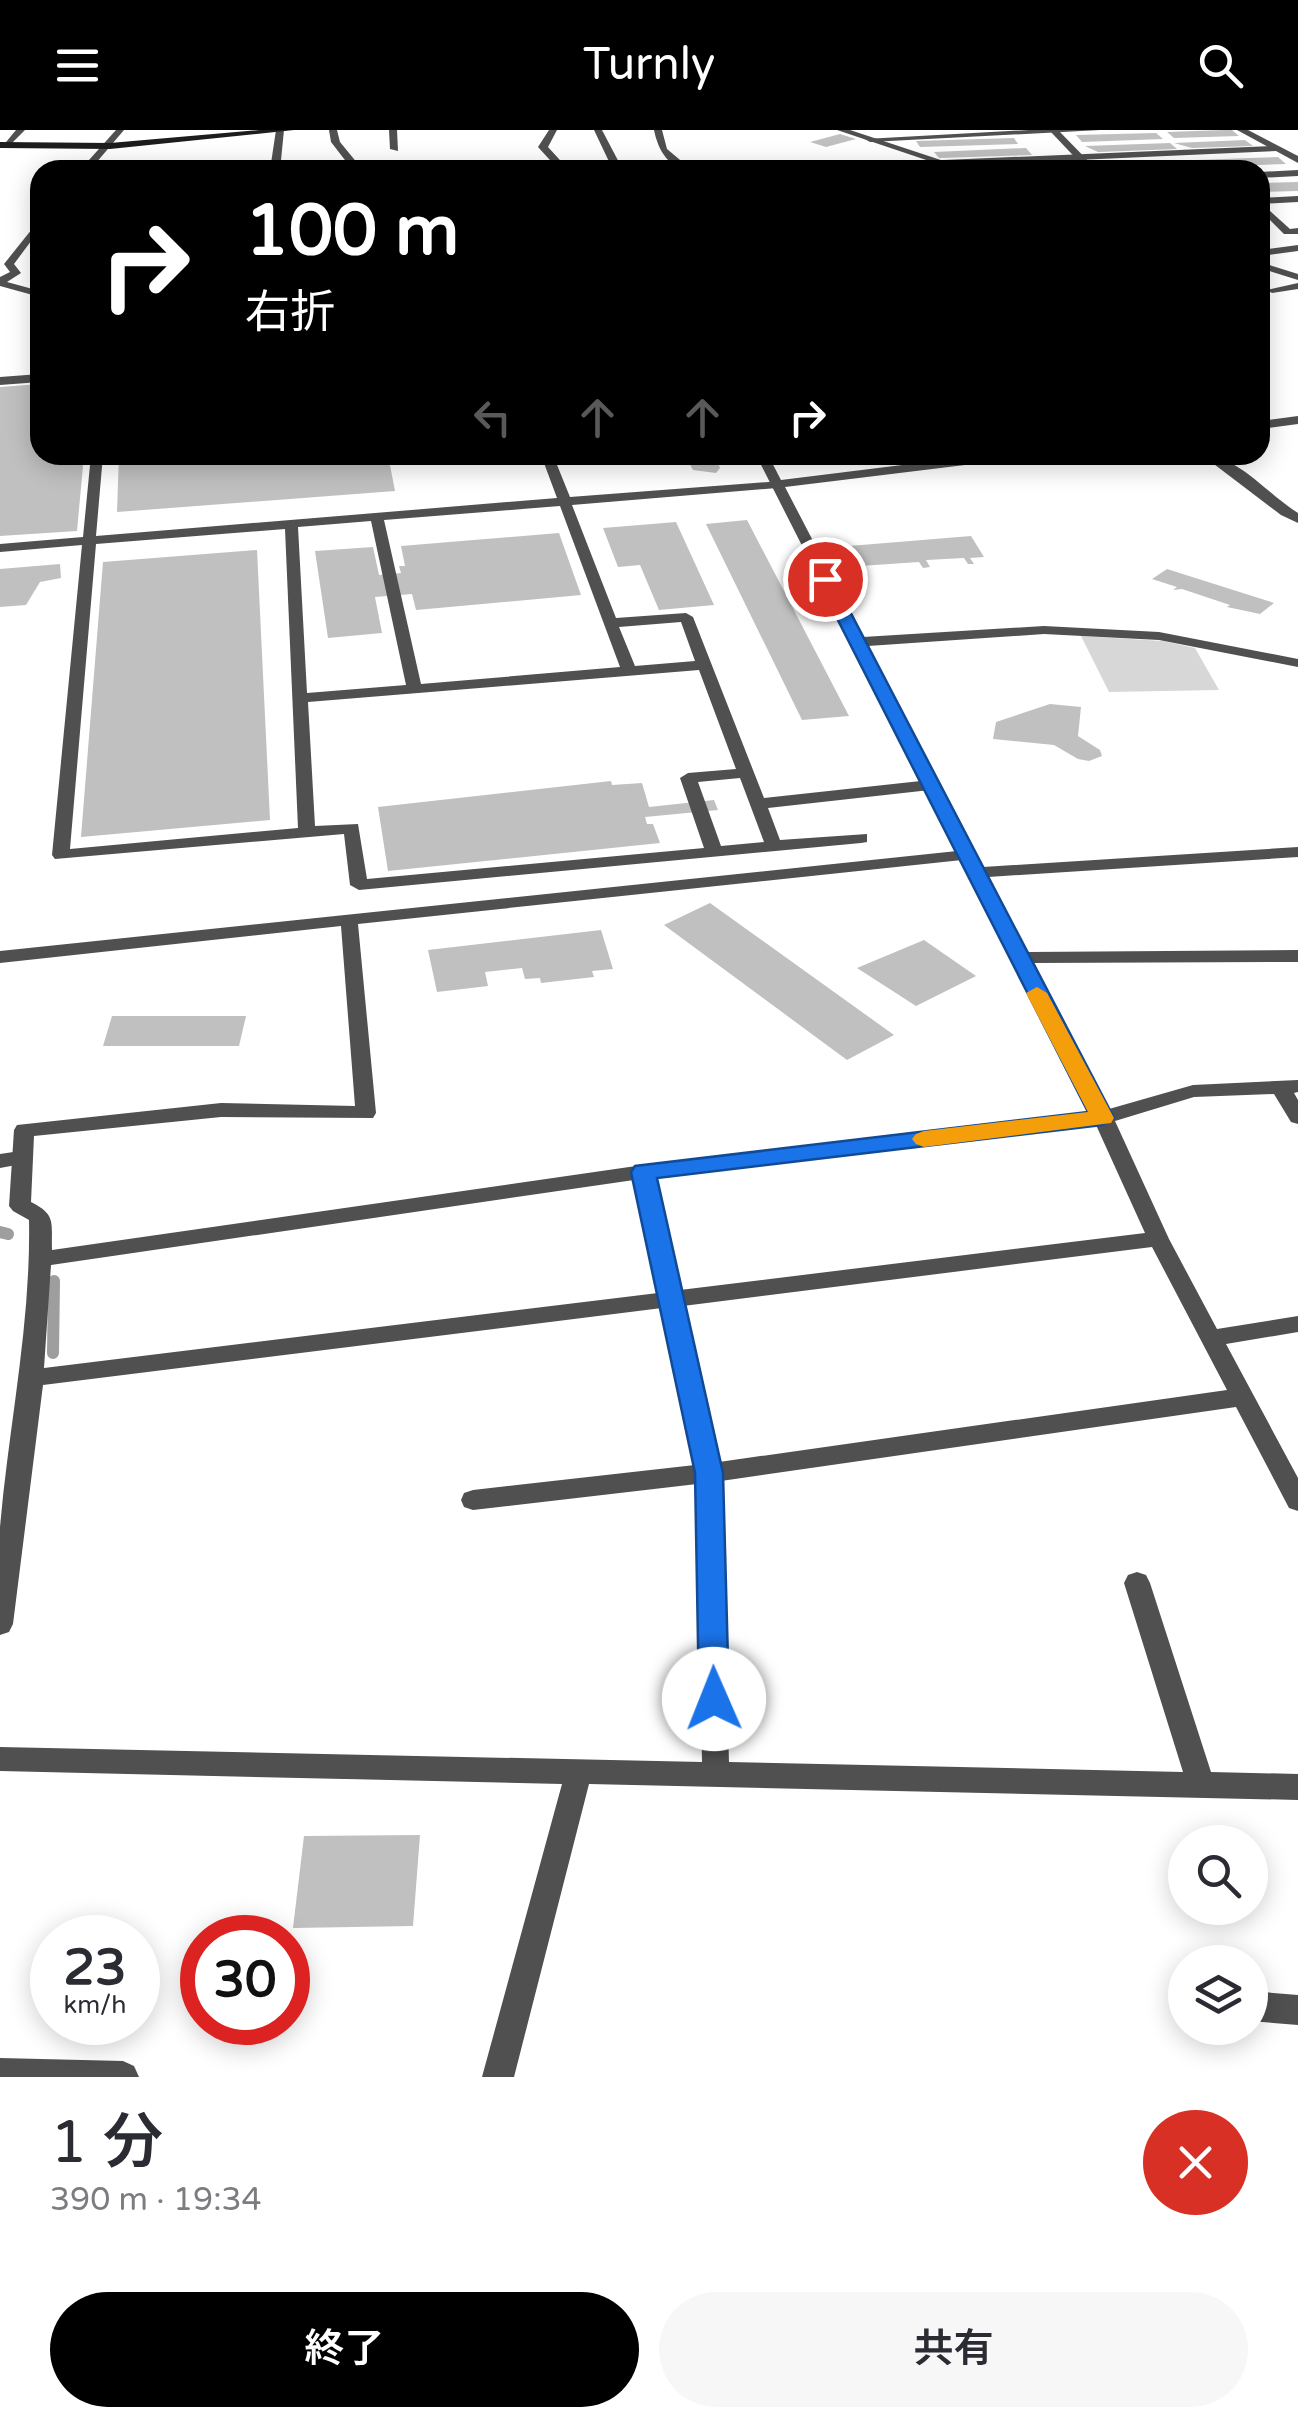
<!DOCTYPE html>
<html lang="ja">
<head>
<meta charset="utf-8">
<style>
  :root { --surface:#fff; --page:#f7f7f7; --text:#2b2b33; --muted:#7c7c81; --accent:#000 }
  body { margin:0; font-family:"Varela Round","Noto Sans JP",sans-serif; background:var(--page); color:var(--text); height:100vh; display:flex; flex-direction:column; font-size:38px; white-space:nowrap }
  * { box-sizing:border-box; margin:0 }
  p { font-size:32px; color:var(--muted) }
  .icon { flex:none; width:55px; height:55px; fill:none; stroke:currentColor; stroke-width:2; stroke-linecap:round; stroke-linejoin:round }
  .map { position:relative; height:1947px; overflow:hidden }
  .drawer { display:flex; flex-direction:column; background:var(--surface); flex:1 }
  .drawer>* { flex:none }
  .hud { position:absolute; left:30px; top:30px; width:1240px; height:305px; border-radius:30px; box-shadow:0 5px 25px #0003; background:#000; color:#fff; overflow:hidden }
  .tools { position:absolute; left:1168px; top:1695px; display:grid; gap:20px }
  .tools a { display:grid; place-items:center; width:100px; height:100px; border-radius:50%; background:var(--surface); box-shadow:0 5px 25px #0003; font-size:50px }
  .speed { position:absolute; left:30px; top:1785px; display:flex; gap:20px; font-size:50px; font-weight:700; text-align:center }
  .speed>* { display:grid; place-content:center; width:130px; height:130px; border-radius:50%; background:var(--surface); box-shadow:0 5px 25px #0003; line-height:1 }
  .speed small { font-size:25px; font-weight:400 }
  .speed .limit { border:15px solid #d22; background:#fff; color:#111 }
  .pin { position:absolute; display:grid; place-items:center; width:85px; height:85px; color:#fff; margin:-42px; border:5px solid #fff; border-radius:50%; box-shadow:0 2px 10px #0007 }
  .me { position:absolute; width:110px; margin:-55px; rotate:359deg; stroke-linejoin:round; filter:drop-shadow(0 0 8px #0008) }
  .turn { display:flex; align-items:center; gap:35px; height:210px; padding:0 50px; font-size:45px }
  .turn .icon { width:130px; height:130px; stroke-width:2.5 }
  .turn b { display:block; font-size:70px; line-height:85px }
  .lanes { display:flex; align-items:center; height:95px; padding:0 50px; background:#0003; justify-content:center; gap:50px; direction:ltr }
  .lanes .off { opacity:.35 }
  .round { display:grid; place-items:center; flex:none; width:105px; height:105px; border-radius:52px; background:var(--page) }
  .summary { display:flex; align-items:center; justify-content:space-between; height:170px; padding:0 50px }
  h1 { font-size:60px; font-weight:600; line-height:75px }
  .action { display:flex; gap:20px; margin-top:auto; padding:20px 50px }
  .action a { flex:1; height:115px; border-radius:60px; background:var(--accent); color:#fff; font-size:40px; font-weight:600; line-height:115px; text-align:center }
  .action a+a { background:var(--page); color:var(--text) }
  header { display:flex; justify-content:space-between; align-items:center; height:130px; padding:0 50px; background:var(--accent); color:#fff; font-size:45px; font-weight:600 }
  .map>svg:first-child { display:block }
  .green { fill:#d7d7d7 }
  .lines { fill:none; stroke-linecap:round; stroke-linejoin:round }
  .stream { stroke:#9e9e9e; stroke-width:12 }
  .building { fill:#c0c0c0 }
  .lane { fill:#505050; fill-rule:evenodd }
  .street { fill:#505050; fill-rule:evenodd }
  .secondary { fill:#1d1d1d; fill-rule:evenodd }
  .route { fill:#1a73e8; stroke:#114b97; stroke-width:2.5 }
  .slow { fill:#f59e0b }
</style>
</head>
<body>
<header><svg class="icon" aria-label="menu" viewBox="0 0 24 24"><path d="M4 6h16M4 12h16M4 18h16"/></svg>Turnly<svg class="icon" aria-label="search" viewBox="0 0 24 24"><circle cx="10" cy="10" r="6"/><path d="M15 15l6 6"/></svg></header>
<div class="map">
<svg width="1298" height="1947" viewBox="0 0 1298 1947">
  <rect width="100%" height="100%" fill="#fff"/>
  <polygon class="green" points="1081,506 1163,511 1195,518 1219,560 1109,562"/>
  <g class="lines">
    <g class="stream">
      <polyline points="0,1102 8,1104"/>
      <polyline points="53,1223 54,1151"/>
    </g>
  </g>
  <g class="building">
    <polygon points="1224,0 1232,0 1239,6 1174,8 1167,2"/>
    <polygon points="1156,3 1163,9 1082,12 1076,5"/>
    <polygon points="840,4 856,9 826,17 810,12"/>
    <polygon points="1014,8 1018,14 920,17 916,11"/>
    <polygon points="1245,10 1253,16 1192,18 1174,13"/>
    <polygon points="1170,13 1177,19 1098,22 1085,16"/>
    <polygon points="1026,18 1032,25 939,28 934,22"/>
    <polygon points="1278,27 1286,34 1118,40 1111,33"/>
    <polygon points="735,31 742,40 701,40 696,33"/>
    <polygon points="1068,33 1074,40 1004,40 1001,36"/>
    <polygon points="1298,52 1298,61 1260,62 1260,53"/>
    <polygon points="40,254 40,325 84,325 77,401 0,406 0,257"/>
    <polygon points="119,325 388,325 395,361 117,382"/>
    <polygon points="685,325 714,325 720,338 716,343 693,340"/>
    <polygon points="747,390 849,586 802,590 706,394"/>
    <polygon points="676,392 714,475 659,480 640,435 618,437 603,398"/>
    <polygon points="559,403 581,465 416,480 412,464 375,467 382,503 328,508 315,421 373,417 379,445 401,443 399,436 405,436 401,416"/>
    <polygon points="971,406 984,427 970,428 974,434 968,434 964,428 926,430 930,437 923,438 919,432 860,436 849,416"/>
    <polygon points="257,420 270,690 81,707 103,432"/>
    <polygon points="60,434 61,448 40,452 26,475 0,477 0,439"/>
    <polygon points="1167,439 1274,473 1260,484 1227,477 1230,475 1182,459 1173,460 1177,457 1152,449"/>
    <polygon points="1050,574 1081,577 1078,606 1100,620 1102,626 1089,631 1078,629 1054,615 993,609 996,592"/>
    <polygon points="611,651 612,655 642,653 649,677 714,670 718,680 645,687 647,694 653,694 660,713 388,741 378,677"/>
    <polygon points="710,773 894,905 847,930 664,795"/>
    <polygon points="601,800 613,839 592,841 594,847 541,853 540,848 525,849 522,838 485,842 488,856 437,862 428,820"/>
    <polygon points="924,810 976,846 916,876 857,838"/>
    <polygon points="112,886 246,886 239,916 103,916"/>
    <polygon points="420,1705 413,1796 293,1798 304,1706"/>
  </g>
  <g class="lines">
    <g class="lane">
      <polygon points="16,0 25,0 8,17 2,17"/>
      <polygon points="389,0 397,0 398,21 390,19"/>
      <polygon points="549,0 557,0 548,17 569,40 559,40 538,17"/>
      <polygon points="1029,0 1100,0 870,12 865,9"/>
      <polygon points="1274,16 1277,21 944,36 939,33 944,30"/>
      <polygon points="1298,40 1298,46 1260,48 1260,42"/>
      <polygon points="1298,66 1298,72 1260,74 1260,68"/>
      <polygon points="1298,153 1298,159 1272,163 1267,160"/>
      <polygon points="40,244 40,252 0,255 0,247"/>
      <path d="M91,325H103L96,406L557,368L541,325H553L570,367L782,351L783,354L777,358L572,375L616,488L686,483L693,487L764,668L930,650L938,655L930,660L768,678L780,710L867,704V712L861,713L359,760L350,755L344,704L55,729L52,725L82,415L0,422V414L83,407ZM560,376L620,537L421,554L384,390ZM371,391L406,555L307,563L298,397ZM285,399L298,698L70,719L96,414ZM681,492L695,531L635,536L619,497ZM699,540L736,639L688,643L680,648L704,718L367,749L358,694L315,696L308,572ZM740,648L764,712L721,716L698,652Z"/>
      <polygon points="20,1021 27,1023 30,1028 27,1033 0,1038 0,1024"/>
    </g>
    <g class="street">
      <polygon points="116,0 124,0 90,40 80,40"/>
      <polygon points="276,0 284,0 280,40 270,40"/>
      <polygon points="329,0 337,0 340,12 358,34 356,40 346,40 348,34 331,12"/>
      <polygon points="594,0 602,0 623,40 613,40"/>
      <path d="M654,0H662L667,19L692,40C669,40 658,20 654,0Z"/>
      <polygon points="837,0 850,0 971,40 956,40"/>
      <polygon points="1049,0 1058,0 1097,40 1087,40"/>
      <polygon points="1237,0 1248,0 1298,26 1298,33"/>
      <polygon points="1260,72 1290,99 1298,98 1298,104 1284,104 1260,80"/>
      <polygon points="40,89 40,99 14,134 21,143 7,152 40,161 40,167 0,156 0,147 10,142 4,134"/>
      <polygon points="1298,115 1298,121 1260,126 1260,120"/>
      <polygon points="1260,132 1298,144 1298,150 1260,138"/>
      <polygon points="1298,286 1298,294 1260,299 1260,291"/>
      <path d="M756,325H768L781,350L983,325H1020L1014,329L785,357L863,507L1044,496L1159,502L1298,529V537L1159,510L1044,504L868,516L983,737L1298,717V727L988,747L1027,822L1298,820V832L1033,833L1109,979L1193,955L1298,950V962L1294,963L1298,970V994L1291,992L1274,964L1194,967L1115,991L1169,1109L1217,1199L1298,1186V1202L1226,1214L1298,1348V1381L1289,1378L1236,1277L721,1351L729,1632L1183,1642L1124,1453L1128,1445L1137,1442L1146,1445L1150,1453L1211,1642L1298,1644V1670L589,1654L514,1947H482L562,1654L0,1641V1617L702,1632L697,1354L473,1380L464,1377L461,1370L464,1363L473,1360L695,1335L662,1178L43,1255L13,1494L9,1502L0,1505C0,1469 0,1432 0,1397C9,1294 31,1194 29,1090L13,1081L9,1076L14,1000L17,995L221,973L355,976L341,796L0,833V821L957,721ZM962,730L1090,983L643,1035L52,1120C51,1093 57,1085 31,1072L34,1006L221,987L373,988L376,983L358,794ZM1096,995L1145,1103L680,1160L655,1048ZM634,1050L658,1163L44,1238L51,1135ZM1152,1117L1227,1260L719,1332L683,1176Z"/>
      <path d="M1202,325C1238,325 1268,365 1298,383V393L1281,385Z"/>
      <polygon points="1250,1861 1298,1865 1298,1895 1250,1891"/>
      <polygon points="0,1928 123,1931 134,1936 139,1947 0,1947"/>
    </g>
    <polygon class="secondary" points="260,0 294,0 110,19 0,18 0,12 110,13"/>
  </g>
  <polygon class="route" points="825,444 833,449 1114,988 1102,995 657,1048 723,1343 729,1569 725,1578 714,1582 703,1578 699,1569 695,1343 631,1042 635,1036 1088,982 817,449"/>
  <polygon class="slow" points="1037,857 1047,863 1114,988 1111,993 924,1017 916,1014 912,1009 916,1004 924,1001 1088,982 1026,863"/>
</svg>
<div class="tools">
<a><svg class="icon" aria-label="search" viewBox="0 0 24 24"><circle cx="10" cy="10" r="6"/><path d="M15 15l6 6"/></svg></a>
<a><svg class="icon" aria-label="layers" viewBox="0 0 24 24"><path d="M12 4l9 5-9 5-9-5zM3 14l9 5 9-5"/></svg></a>
</div>
<div class="speed"><div>23<small>km/h</small></div><div class="limit">30</div></div>
<div class="pin" style="left:825px;top:449px;background:#d93025"><svg class="icon" aria-label="arrive" viewBox="0 0 24 24"><path d="M6 21V4h12l-3 4 3 4H6"/></svg></div>
<svg class="me" style="left:714px;top:1569px" viewBox="-20 -20 40 40"><circle r="19" fill="#fff"/><path d="M0-13L10 11 0 6-10 11z" fill="#1a73e8"/></svg>
<div class="hud">
<div class="turn"><svg class="icon" aria-label="right" viewBox="0 0 24 24"><path d="M7 20v-9h11M14 6l5 5-5 5"/></svg><div><b>100 m</b>右折</div></div>
<div class="lanes"><svg class="icon off" aria-label="left" viewBox="0 0 24 24"><path d="M17 20v-9H6M10 6l-5 5 5 5"/></svg><svg class="icon off" aria-label="ahead" viewBox="0 0 24 24"><path d="M12 20V5M6 11l6-6 6 6"/></svg><svg class="icon off" aria-label="ahead" viewBox="0 0 24 24"><path d="M12 20V5M6 11l6-6 6 6"/></svg><svg class="icon" aria-label="right" viewBox="0 0 24 24"><path d="M7 20v-9h11M14 6l5 5-5 5"/></svg></div>
</div>
</div>
<section class="drawer">
<div class="summary"><div><h1>1 分</h1><p>390 m · 19:34</p></div><a class="round" style="background:#d93025;color:#fff"><svg class="icon" aria-label="close" viewBox="0 0 24 24"><path d="M6 6l12 12M18 6L6 18"/></svg></a></div>
<div class="action"><a>終了</a><a>共有</a></div>
</section>
</body>
</html>
